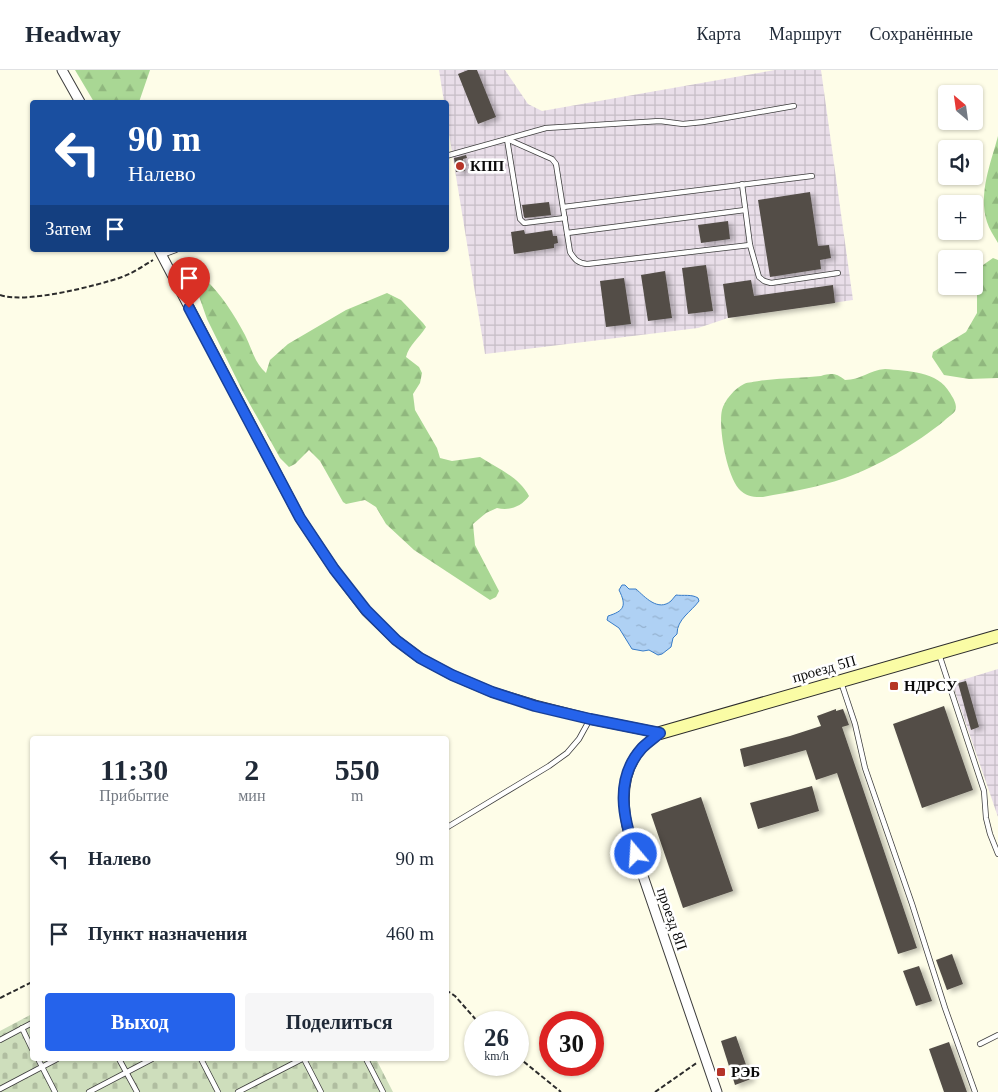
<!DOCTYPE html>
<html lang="ru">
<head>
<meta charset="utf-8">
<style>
  :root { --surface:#fff; --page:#f6f6f7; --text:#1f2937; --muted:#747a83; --line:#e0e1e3; --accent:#2563eb }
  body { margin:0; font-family:Georgia,serif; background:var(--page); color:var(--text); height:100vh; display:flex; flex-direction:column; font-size:19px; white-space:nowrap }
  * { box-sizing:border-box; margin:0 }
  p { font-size:16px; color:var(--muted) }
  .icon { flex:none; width:28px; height:28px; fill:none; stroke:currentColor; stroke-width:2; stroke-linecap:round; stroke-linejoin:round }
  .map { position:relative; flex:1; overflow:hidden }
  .side { position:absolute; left:30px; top:666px; width:419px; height:325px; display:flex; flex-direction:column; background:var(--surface); border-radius:5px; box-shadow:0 1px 4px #0004 }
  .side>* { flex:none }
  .banner { position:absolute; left:30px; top:30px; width:419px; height:152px; border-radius:5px; box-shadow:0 1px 4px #0004; background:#1a4fa0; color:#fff; overflow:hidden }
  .needle { width:32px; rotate:331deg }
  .tools { position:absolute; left:938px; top:15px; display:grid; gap:10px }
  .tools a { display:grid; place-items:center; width:45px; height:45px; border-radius:5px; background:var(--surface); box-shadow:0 1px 4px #0004; font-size:25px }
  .speed { position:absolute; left:464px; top:941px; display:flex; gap:10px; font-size:25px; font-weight:700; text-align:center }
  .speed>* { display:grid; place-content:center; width:65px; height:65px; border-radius:50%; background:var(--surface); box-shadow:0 1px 4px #0004; line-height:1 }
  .speed small { font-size:12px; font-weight:400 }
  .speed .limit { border:8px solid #d22; background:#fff; color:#111 }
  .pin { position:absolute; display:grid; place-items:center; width:42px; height:42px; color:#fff; margin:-51px -21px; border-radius:50% 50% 50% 0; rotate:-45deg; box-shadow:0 0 5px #0007 }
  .pin .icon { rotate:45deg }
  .me { position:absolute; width:55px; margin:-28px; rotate:342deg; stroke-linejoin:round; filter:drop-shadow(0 0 4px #0008) }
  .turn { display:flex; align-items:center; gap:18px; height:105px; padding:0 15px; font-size:22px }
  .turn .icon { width:65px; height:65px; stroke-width:2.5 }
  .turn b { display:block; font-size:35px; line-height:42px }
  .then { display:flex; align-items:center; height:48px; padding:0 15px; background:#0003; gap:10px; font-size:19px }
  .eta { display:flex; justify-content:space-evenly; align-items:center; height:85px; text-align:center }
  .eta b { font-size:30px; font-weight:700; line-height:35px }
  .primary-button { display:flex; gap:10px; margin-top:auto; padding:10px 15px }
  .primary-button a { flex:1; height:58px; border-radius:5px; background:var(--accent); color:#fff; font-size:20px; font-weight:700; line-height:58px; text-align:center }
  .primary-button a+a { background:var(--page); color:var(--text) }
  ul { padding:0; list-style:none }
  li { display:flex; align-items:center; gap:15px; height:75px; padding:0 15px }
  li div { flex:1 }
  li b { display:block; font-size:19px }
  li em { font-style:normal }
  header { display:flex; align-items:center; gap:30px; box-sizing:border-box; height:70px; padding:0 25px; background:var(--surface); border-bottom:1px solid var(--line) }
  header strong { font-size:24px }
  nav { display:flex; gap:28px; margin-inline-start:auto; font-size:18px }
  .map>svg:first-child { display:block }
  .industrial { fill:url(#industrial-grid) }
  .forest { fill:url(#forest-firs) }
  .cemetery { fill:url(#cemetery-stones) }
  .water { fill:url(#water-ripples); stroke:#387cc8 }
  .building { fill:#524d47; filter:url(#shadow) }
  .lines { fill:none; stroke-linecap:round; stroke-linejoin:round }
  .lane-casing { stroke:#3d3d3d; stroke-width:6 }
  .street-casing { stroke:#3d3d3d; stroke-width:11 }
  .secondary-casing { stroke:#2c2c2c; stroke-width:14 }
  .path { stroke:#2c2c2c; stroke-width:2; stroke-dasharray:5 2.5; stroke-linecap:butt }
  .lane { stroke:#fff; stroke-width:4.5 }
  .street { stroke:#fff; stroke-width:9 }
  .secondary { stroke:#fafca5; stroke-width:12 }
  .route-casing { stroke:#184099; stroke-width:12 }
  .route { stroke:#2563eb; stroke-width:9 }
  .poi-dot { fill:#b53428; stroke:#fff; stroke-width:2 }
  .labels { text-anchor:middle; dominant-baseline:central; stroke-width:5; stroke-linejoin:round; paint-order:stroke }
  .poi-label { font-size:15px; font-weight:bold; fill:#0a0a0a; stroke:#fff; text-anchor:start }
  .street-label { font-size:15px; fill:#0a0a0a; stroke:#fff }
</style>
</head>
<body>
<header>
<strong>Headway</strong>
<nav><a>Карта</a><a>Маршрут</a><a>Сохранённые</a></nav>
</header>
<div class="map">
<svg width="998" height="1022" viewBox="0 0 998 1022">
  <defs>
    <pattern id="industrial-grid" width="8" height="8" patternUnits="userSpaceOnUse" patternTransform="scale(1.25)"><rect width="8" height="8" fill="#e9dee9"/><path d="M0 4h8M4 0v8" fill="none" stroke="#c6bdc6"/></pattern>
    <pattern id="forest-firs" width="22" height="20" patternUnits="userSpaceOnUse" patternTransform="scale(1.25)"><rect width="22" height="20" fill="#a9d794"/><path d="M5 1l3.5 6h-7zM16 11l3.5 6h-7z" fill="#90b77e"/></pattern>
    <pattern id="cemetery-stones" width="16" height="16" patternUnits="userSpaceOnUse" patternTransform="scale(1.25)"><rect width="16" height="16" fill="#cedebc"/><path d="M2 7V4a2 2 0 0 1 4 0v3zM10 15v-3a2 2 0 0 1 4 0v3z" fill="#b0bda0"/></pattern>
    <pattern id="water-ripples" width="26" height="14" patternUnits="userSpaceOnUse" patternTransform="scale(1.25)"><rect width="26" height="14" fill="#afd1f4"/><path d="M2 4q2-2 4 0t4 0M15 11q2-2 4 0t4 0" fill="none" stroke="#95b2d0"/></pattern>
    <filter id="shadow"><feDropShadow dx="4.5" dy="2.5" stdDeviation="2.5" flood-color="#0004"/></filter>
  </defs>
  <rect width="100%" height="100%" fill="#fefde8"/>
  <g class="industrial">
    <polygon points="439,0 505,0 528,34 542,41 775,0 821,0 853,230 728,248 698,258 485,284 446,45 446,32 444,32"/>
    <polygon points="998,599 998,747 952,613"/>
  </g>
  <g class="forest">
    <polygon points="75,0 150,0 139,32 94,32"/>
    <path d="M998,66V173C994,166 989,159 987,152C978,123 991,93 998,66Z"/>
    <polygon points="993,188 998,190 998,308 969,309 944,305 932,287 933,282 966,262 977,243 977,204 983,195"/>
    <path d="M203,207C221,224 234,244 245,265C252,279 254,292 266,303L270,290L288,274L346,240L387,223L401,230L423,253L426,257C419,268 409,275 406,287L419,297L422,303L420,313L413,324L415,340L437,378L440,388L452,391L480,387C497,398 519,407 529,426C521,437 509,441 497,438L486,443L473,454L475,475L499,521L496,527L490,530L414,480L386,454L376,437L365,430L346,434L343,432L320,391L309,380L295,394L289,397L280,388L243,322L207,249L194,212Z"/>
    <path d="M885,299C907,301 938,301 950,323C953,328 958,335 955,341C953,344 947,348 944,351C917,373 877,397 845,408C819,417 790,422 763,427C754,427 748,427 741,421C727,409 718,357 722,340C724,331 735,318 744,314C748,312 755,312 759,311C780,308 801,308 821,306C831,303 836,303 845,310C861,310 869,300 885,299Z"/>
  </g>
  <polygon class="cemetery" points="32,944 32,989 376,989 393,1022 0,1022 0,961"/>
  <path class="water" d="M622,515H625L629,519H636C645,527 658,542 671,531C673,529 674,527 676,525C683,526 692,524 698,528L699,531C691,542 677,549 677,564L673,568L671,577L662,584L658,585L649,580L643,581L632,579L619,558L607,550L608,546C624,541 627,536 619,520Z"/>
  <g class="building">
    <polygon points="468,0 477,0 496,47 478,54 458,4"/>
    <polygon points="466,85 467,88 463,89 465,101 456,102 454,88"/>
    <polygon points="810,122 818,176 829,175 831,188 820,190 821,199 770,207 758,130"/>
    <polygon points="549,132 551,145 525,148 524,147 522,135"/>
    <polygon points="728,151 730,169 701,173 698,155"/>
    <polygon points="524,160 525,164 552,160 553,166 557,166 558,173 554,174 554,178 514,184 511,162"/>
    <polygon points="706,195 713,241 688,244 682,198"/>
    <polygon points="665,201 672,248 648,251 641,205"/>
    <polygon points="624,208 631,254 606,257 600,211"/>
    <polygon points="751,210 754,226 833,215 835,233 728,248 723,214"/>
    <polygon points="966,611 979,657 971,660 958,613"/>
    <polygon points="944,636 973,720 922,738 893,654"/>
    <polygon points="836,639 836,641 843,639 849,655 842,657 917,878 898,884 837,703 816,710 806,680 744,697 740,679 790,666 821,656 817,646"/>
    <polygon points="812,716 819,741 758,759 750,733"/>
    <polygon points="701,727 733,821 683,838 651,744"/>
    <polygon points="952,884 963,914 947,920 936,890"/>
    <polygon points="919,896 932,931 916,936 903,901"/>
    <polygon points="736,966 751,1009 735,1015 721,971"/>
    <polygon points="949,972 967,1022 944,1022 929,979"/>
  </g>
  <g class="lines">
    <g class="lane-casing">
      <g id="lane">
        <path d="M507,69L552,89L556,94L570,182C575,190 578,193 587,194L750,175"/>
        <polyline points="507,69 520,149 524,153 565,148"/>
        <polyline points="446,86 546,58 660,51 683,54 703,52 794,36"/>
        <polyline points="742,114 750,175 759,207 764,211 771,213 838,203"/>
        <polyline points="563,137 812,106"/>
        <polyline points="567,163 745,140"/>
        <polyline points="162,185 176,180"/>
        <polyline points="939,584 984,721 986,748 990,764 998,784"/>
        <polyline points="841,612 855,654 865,698 912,834 945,938 975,1022"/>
        <polyline points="446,758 549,696 567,683 579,669 590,649"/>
        <polyline points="22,958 32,979"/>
        <polyline points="0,970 32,953"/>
        <polyline points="980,974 998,965"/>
        <polyline points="38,989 55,1022"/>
        <polyline points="119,989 137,1022"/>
        <polyline points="201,989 218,1022"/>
        <polyline points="304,989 321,1022"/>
        <polyline points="366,989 383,1022"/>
        <polyline points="0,1019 57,989"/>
        <polyline points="89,1022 152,989"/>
        <polyline points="238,1022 302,989"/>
      </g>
    </g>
    <g class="street-casing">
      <g id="street">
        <polyline points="62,0 80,32"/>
        <polyline points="159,180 300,448 334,499 366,541 396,570 420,588 452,605 492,622 535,635 590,649 660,663"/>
        <path d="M660,663C654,668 647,673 642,678C620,702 622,736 629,765L717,1022"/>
      </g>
    </g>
    <g class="secondary-casing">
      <polyline id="secondary" points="660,663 998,566"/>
    </g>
    <g class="path">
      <path d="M0,225C25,234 96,216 122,207C133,203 143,196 153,190"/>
      <polyline points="446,920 455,926 478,952"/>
      <polyline points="0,928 32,912"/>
      <polyline points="518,987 561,1022"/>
      <polyline points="655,1022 698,992"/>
    </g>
    <use href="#lane" class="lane"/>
    <use href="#street" class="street"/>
    <use href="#secondary" class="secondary"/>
  </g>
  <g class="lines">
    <g class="route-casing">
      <path id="route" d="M189,238L300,448L334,499L366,540L396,570L420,588L452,605L492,622L535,636L590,649L660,663C654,668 647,673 642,678C614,709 623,749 636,784"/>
    </g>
    <use href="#route" class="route"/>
  </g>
  <g class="poi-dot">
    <circle cx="460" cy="96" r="5"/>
    <rect x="889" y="611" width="10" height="10" rx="2.5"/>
    <rect x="716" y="997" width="10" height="10" rx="2.5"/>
  </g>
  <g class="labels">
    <g class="poi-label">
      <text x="470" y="96">КПП</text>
      <text x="904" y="616">НДРСУ</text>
      <text x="731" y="1002">РЭБ</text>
    </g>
    <g class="street-label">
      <text transform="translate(824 599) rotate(-16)">проезд 5П</text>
      <text transform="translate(672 849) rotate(71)">проезд 8П</text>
    </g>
  </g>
</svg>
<div class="tools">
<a><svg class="needle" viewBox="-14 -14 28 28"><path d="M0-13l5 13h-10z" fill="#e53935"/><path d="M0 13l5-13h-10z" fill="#747a83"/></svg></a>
<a><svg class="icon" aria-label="sound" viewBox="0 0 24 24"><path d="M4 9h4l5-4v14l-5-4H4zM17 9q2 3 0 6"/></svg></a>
<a>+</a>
<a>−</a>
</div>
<div class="speed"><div>26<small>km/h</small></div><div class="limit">30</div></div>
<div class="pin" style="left:189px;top:238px;background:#d93025"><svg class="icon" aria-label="arrive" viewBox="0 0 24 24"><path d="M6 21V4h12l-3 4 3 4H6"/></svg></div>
<svg class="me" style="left:636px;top:784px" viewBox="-20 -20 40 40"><circle r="17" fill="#2563eb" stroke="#fff" stroke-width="3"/><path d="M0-11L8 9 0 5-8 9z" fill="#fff"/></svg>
<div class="banner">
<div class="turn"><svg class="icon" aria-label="left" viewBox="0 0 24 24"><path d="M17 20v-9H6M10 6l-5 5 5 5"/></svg><div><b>90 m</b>Налево</div></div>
<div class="then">Затем<svg class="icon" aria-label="arrive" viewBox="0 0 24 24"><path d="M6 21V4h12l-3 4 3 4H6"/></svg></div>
</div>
<section class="side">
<div class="eta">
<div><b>11:30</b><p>Прибытие</p></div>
<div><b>2</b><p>мин</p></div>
<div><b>550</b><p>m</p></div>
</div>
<ul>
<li><svg class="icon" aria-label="left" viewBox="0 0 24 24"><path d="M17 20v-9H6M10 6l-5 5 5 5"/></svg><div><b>Налево</b></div><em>90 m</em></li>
<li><svg class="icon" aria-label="arrive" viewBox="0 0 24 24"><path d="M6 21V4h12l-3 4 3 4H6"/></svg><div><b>Пункт назначения</b></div><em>460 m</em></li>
</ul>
<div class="primary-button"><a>Выход</a><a>Поделиться</a></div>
</section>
</div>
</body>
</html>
